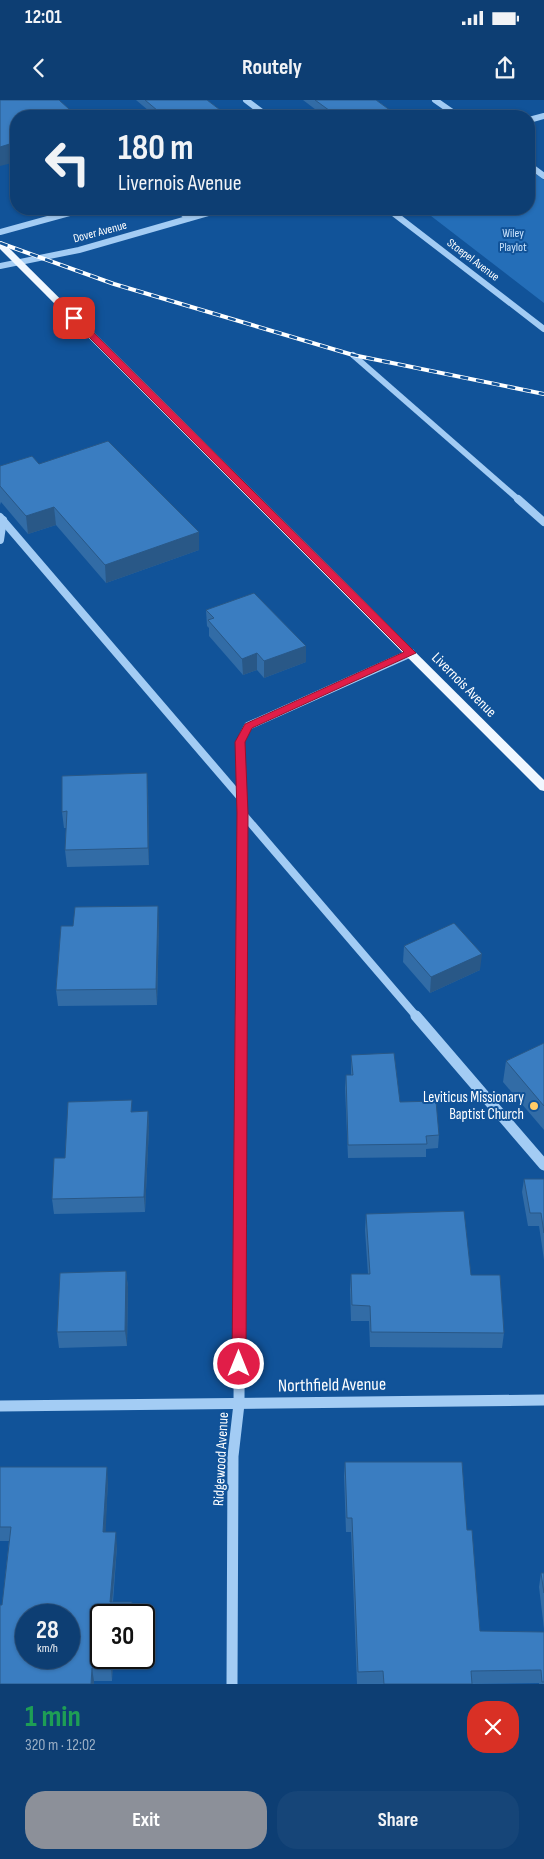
<!DOCTYPE html>
<html lang="en">
<head>
<meta charset="utf-8">
<style>
  :root { --surface:#0d3e73; --page:#164578; --text:#f1f3f6; --muted:#9aaec4; --line:#2d5785; --accent:#8c9099 }
  body { margin:0; font-family:"Sofia Sans Condensed",sans-serif; background:var(--page); color:var(--text); height:100vh; display:flex; flex-direction:column; font-size:19px; white-space:nowrap }
  * { box-sizing:border-box; margin:0 }
  p { font-size:16px; color:var(--muted) }
  .icon { flex:none; width:28px; height:28px; fill:none; stroke:currentColor; stroke-width:2; stroke-linecap:round; stroke-linejoin:round }
  .map { position:relative; height:1584px; overflow:hidden }
  .drawer { display:flex; flex-direction:column; background:var(--surface); flex:1 }
  .drawer>* { flex:none }
  .guide { position:absolute; left:10px; top:10px; width:525px; height:105px; border-radius:20px; box-shadow:0 1px 4px #0004,0 0 0 1px var(--line); background:#0d3e73; color:var(--text); overflow:hidden }
  .speed { position:absolute; left:15px; top:1504px; display:flex; gap:10px; font-size:25px; font-weight:700; text-align:center }
  .speed>* { display:grid; place-content:center; width:65px; height:65px; border-radius:50%; background:var(--surface); box-shadow:0 1px 4px #0004,0 0 0 1px var(--line); line-height:1 }
  .speed small { font-size:12px; font-weight:400 }
  .speed .limit { border:2px solid #111; border-radius:8px; background:#fff; color:#111 }
  .pin { position:absolute; display:grid; place-items:center; width:42px; height:42px; color:#fff; margin:-21px; border-radius:10px; box-shadow:0 2px 8px #0006 }
  .me { position:absolute; width:55px; margin:-28px; rotate:0deg; stroke-linejoin:round; filter:drop-shadow(0 0 4px #0008) }
  .turn { display:flex; align-items:center; gap:18px; height:105px; padding:0 25px; font-size:22px }
  .turn .icon { width:65px; height:65px; stroke-width:2.5 }
  .turn b { display:block; font-size:35px; line-height:42px }
  .round { display:grid; place-items:center; flex:none; width:52px; height:52px; border-radius:20px; background:var(--page) }
  .headline { display:flex; align-items:center; justify-content:space-between; height:85px; padding:0 25px }
  h1 { font-size:30px; font-weight:700; line-height:38px; color:#1e9e55 }
  .cta { display:flex; gap:10px; margin-top:auto; padding:10px 25px }
  .cta a { flex:1; height:58px; border-radius:20px; background:var(--accent); color:#fff; font-size:20px; font-weight:700; line-height:58px; text-align:center }
  .cta a+a { background:var(--page); color:var(--text) }
  .status { display:flex; justify-content:space-between; align-items:center; height:35px; padding:0 25px; background:var(--surface); direction:ltr }
  .status svg { height:14px; fill:currentColor }
  header { display:flex; justify-content:space-between; align-items:center; height:65px; padding:0 25px; background:var(--surface); font-size:22px; font-weight:700 }
  .map>svg:first-child { display:block }
  .green { fill:#246eb8 }
  .lines { fill:none; stroke-linecap:round; stroke-linejoin:round }
  .minor-far2 { stroke:#a3ccf4; stroke-width:6 }
  .minor-far1 { stroke:#a3ccf4; stroke-width:8 }
  .minor { stroke:#a3ccf4; stroke-width:11 }
  .major { fill:#f0f7ff; fill-rule:evenodd }
  .rail-casing { stroke:#fff; stroke-width:4 }
  .rail { stroke:#115399; stroke-width:2.5; stroke-dasharray:8; stroke-linecap:butt }
  .wall { fill:#326ca6 }
  .shaded-wall { fill:#295887 }
  .building { fill:#3a7dc1; stroke:#295887; fill-rule:evenodd }
  .route { fill:#e11d48; stroke:#92132f }
  .poi-dot { fill:#ffcb66; stroke:#115399; stroke-width:2 }
  .labels { text-anchor:middle; dominant-baseline:central; stroke-width:4; stroke-linejoin:round; paint-order:stroke }
  .far-street-label { font-size:12px; fill:#fff; stroke:#115399 }
  .far-park-label { font-size:12px; fill:#cce5fe; stroke:#115399 }
  .street-label { font-size:15px; fill:#fff; stroke:#115399 }
  .poi-label { font-size:15px; fill:#fff; stroke:#115399; text-anchor:end }
  .near-street-label { font-size:18px; fill:#fff; stroke:#115399 }
</style>
</head>
<body>
<div class="status"><b>12:01</b><svg viewBox="0 0 49 12"><path d="M0 12V9h3v3zM5 12V6h3v6zM10 12V3h3v9zM15 12V0h3v12zM26 1h20v11H26zM47 4h2v5h-2z"/></svg></div>
<header><svg class="icon" aria-label="back" viewBox="0 0 24 24"><path d="M15 5l-7 7 7 7"/></svg>Routely<svg class="icon" aria-label="share" viewBox="0 0 24 24"><path d="M12 15V3M7 8l5-5 5 5M5 13v7h14v-7"/></svg></header>
<div class="map">
<svg width="544" height="1584" viewBox="0 0 544 1584">
  <rect width="100%" height="100%" fill="#115399"/>
  <polygon class="green" points="529,69 544,80 544,203 422,109 529,109"/>
  <g class="lines">
    <g class="minor-far2">
      <polyline points="246,0 267,16"/>
      <polyline points="435,0 458,16"/>
      <polyline points="529,20 544,16"/>
      <polyline points="529,65 544,76"/>
      <polyline points="177,109 189,118"/>
      <polyline points="388,109 544,229"/>
      <polyline points="0,132 84,109"/>
      <polyline points="0,166 79,150 222,109"/>
      <polyline points="353,255 519,400"/>
    </g>
    <g class="minor-far1">
      <polyline points="518,399 544,422"/>
      <polyline points="0,417 240,697"/>
      <polyline points="0,440 3,420"/>
      <polyline points="242,713 417,917"/>
      <polyline points="241,917 242,713 240,642 248,626 411,553"/>
    </g>
    <g class="minor">
      <polyline points="416,916 544,1065"/>
      <polyline points="0,1306 544,1300"/>
      <polyline points="232,1584 233,1356 239,1304 241,916"/>
    </g>
    <polygon class="major" points="0,141 3,142 544,680 544,691 540,690 0,149"/>
    <g class="rail-casing">
      <polyline id="rail" points="0,143 114,184 353,255 544,294"/>
    </g>
    <use href="#rail" class="rail"/>
  </g>
  <g class="wall">
    <polygon points="136,0 207,0 228,16 155,16"/>
    <polygon points="303,0 376,0 398,16 324,16"/>
    <polygon points="39,364 199,432 199,450 106,483 56,425 28,434 1,402 0,405 0,366"/>
    <polygon points="206,510 306,562 264,578 257,570 243,575 209,536 209,528 207,526"/>
    <polygon points="148,689 149,765 67,767 65,750 66,728 64,728 62,712"/>
    <polygon points="159,822 157,905 58,906 56,890"/>
    <polygon points="404,846 480,870 430,893 403,862"/>
    <polygon points="544,943 544,1030 503,982 506,961"/>
    <polygon points="351,955 400,1002 439,1035 438,1048 426,1049 426,1057 348,1058 345,988 346,975 351,975"/>
    <polygon points="148,1011 149,1027 145,1112 54,1114 52,1099 133,1012"/>
    <polygon points="524,1079 544,1079 544,1160 539,1126 528,1126 522,1092"/>
    <polygon points="366,1114 471,1175 504,1233 502,1248 370,1247 369,1221 351,1221 350,1189 351,1174 368,1174 365,1130"/>
    <polygon points="126,1171 128,1187 127,1246 59,1248 57,1232"/>
    <polygon points="345,1362 467,1430 480,1531 544,1532 544,1584 539,1584 539,1583 472,1584 357,1584 351,1432 346,1432 344,1376"/>
    <polygon points="0,1367 108,1381 105,1432 117,1446 113,1502 101,1558 115,1558 113,1558 112,1581 94,1581 94,1584 0,1584 2,1505 9,1441 0,1441"/>
    <polygon points="541,1473 544,1473 544,1529 539,1487"/>
  </g>
  <g class="shaded-wall">
    <polygon points="69,9 70,16 63,11"/>
    <polygon points="16,42 16,62 0,66 0,47"/>
    <polygon points="54,407 56,425 28,434 26,416"/>
    <polygon points="199,432 199,450 106,483 105,465"/>
    <polygon points="306,546 306,562 264,578 264,561"/>
    <polygon points="257,553 257,570 243,575 242,559"/>
    <polygon points="147,673 148,689 149,765 148,748"/>
    <polygon points="158,806 159,822 157,905 156,889"/>
    <polygon points="482,854 480,870 430,893 431,877"/>
    <polygon points="148,1011 149,1027 145,1112 144,1097"/>
    <polygon points="126,1171 128,1187 127,1246 125,1231"/>
    <polygon points="107,1367 108,1381 105,1446 103,1432"/>
    <polygon points="116,1432 117,1446 111,1515 110,1502"/>
    <polygon points="111,1558 113,1558 112,1581 111,1567"/>
    <polygon points="92,1568 94,1581 94,1584 91,1584"/>
  </g>
  <g class="building">
    <polygon points="0,0 59,0 69,9 63,11 70,16 16,16 16,42 0,47"/>
    <polygon points="145,0 207,0 228,16 164,16"/>
    <polygon points="315,0 376,0 398,16 337,16"/>
    <polygon points="108,341 199,432 105,465 54,407 26,416 0,386 0,366 32,356 39,364"/>
    <polygon points="254,493 306,546 264,561 257,553 242,559 208,520 214,518 206,510"/>
    <polygon points="147,673 148,748 65,750 67,711 62,712 62,676"/>
    <polygon points="158,806 156,889 56,890 61,826 73,826 75,807"/>
    <polygon points="454,823 482,854 431,877 404,846"/>
    <polygon points="544,943 544,1006 506,961"/>
    <polygon points="394,953 400,1002 436,1001 439,1035 426,1036 427,1044 348,1045 346,975 353,975 351,955"/>
    <polygon points="132,1000 131,1012 148,1011 144,1097 52,1099 54,1058 65,1058 68,1002"/>
    <polygon points="524,1079 544,1079 544,1133 541,1113 530,1113"/>
    <polygon points="464,1111 471,1175 500,1175 504,1233 371,1232 370,1206 352,1205 351,1174 370,1174 366,1114"/>
    <polygon points="126,1171 125,1231 57,1232 60,1173"/>
    <polygon points="345,1362 462,1362 467,1430 472,1430 480,1531 544,1532 544,1582 542,1582 541,1570 471,1571 472,1584 384,1584 383,1571 358,1572 352,1418 347,1418"/>
    <path d="M0,1367H107L103,1432H116L110,1502H132V1515H101V1558H111V1567L92,1568L91,1584H0V1505H2L11,1427H0ZM26,1515H69V1558H26Z"/>
    <polygon points="541,1473 544,1473 544,1493"/>
  </g>
  <polygon class="route" points="71,216 77,216 416,553 252,628 245,642 248,713 246,1264 244,1269 239,1270 234,1269 232,1264 237,713 235,642 245,624 404,552 71,219"/>
  <circle class="poi-dot" cx="534" cy="1006" r="5"/>
  <g class="labels">
    <g class="far-street-label">
      <text transform="translate(100 132) rotate(-15)">Dover Avenue</text>
      <text transform="translate(473 160) rotate(37)">Stoepel Avenue</text>
    </g>
    <g class="far-park-label">
      <text x="513" y="133">Wiley<tspan x="513" dy="14">Playlot</tspan></text>
    </g>
    <g class="street-label">
      <text transform="translate(464 585) rotate(45)">Livernois Avenue</text>
      <text transform="translate(221 1359) rotate(-87)">Ridgewood Avenue</text>
    </g>
    <g class="poi-label">
      <text x="524" y="997">Leviticus Missionary<tspan x="524" dy="17">Baptist Church</tspan></text>
    </g>
    <g class="near-street-label">
      <text transform="translate(332 1285) rotate(-1)">Northfield Avenue</text>
    </g>
  </g>
</svg>
<div class="speed"><div>28<small>km/h</small></div><div class="limit">30</div></div>
<div class="pin" style="left:74px;top:218px;background:#d93025"><svg class="icon" aria-label="arrive" viewBox="0 0 24 24"><path d="M6 21V4h12l-3 4 3 4H6"/></svg></div>
<svg class="me" style="left:239px;top:1264px" viewBox="-20 -20 40 40"><circle r="17" fill="#e11d48" stroke="#fff" stroke-width="3"/><path d="M0-11L8 9 0 5-8 9z" fill="#fff"/></svg>
<div class="guide">
<div class="turn"><svg class="icon" aria-label="left" viewBox="0 0 24 24"><path d="M17 20v-9H6M10 6l-5 5 5 5"/></svg><div><b>180 m</b>Livernois Avenue</div></div>
</div>
</div>
<section class="drawer">
<div class="headline"><div><h1>1 min</h1><p>320 m · 12:02</p></div><a class="round" style="background:#d93025;color:#fff"><svg class="icon" aria-label="close" viewBox="0 0 24 24"><path d="M6 6l12 12M18 6L6 18"/></svg></a></div>
<div class="cta"><a>Exit</a><a>Share</a></div>
</section>
</body>
</html>
